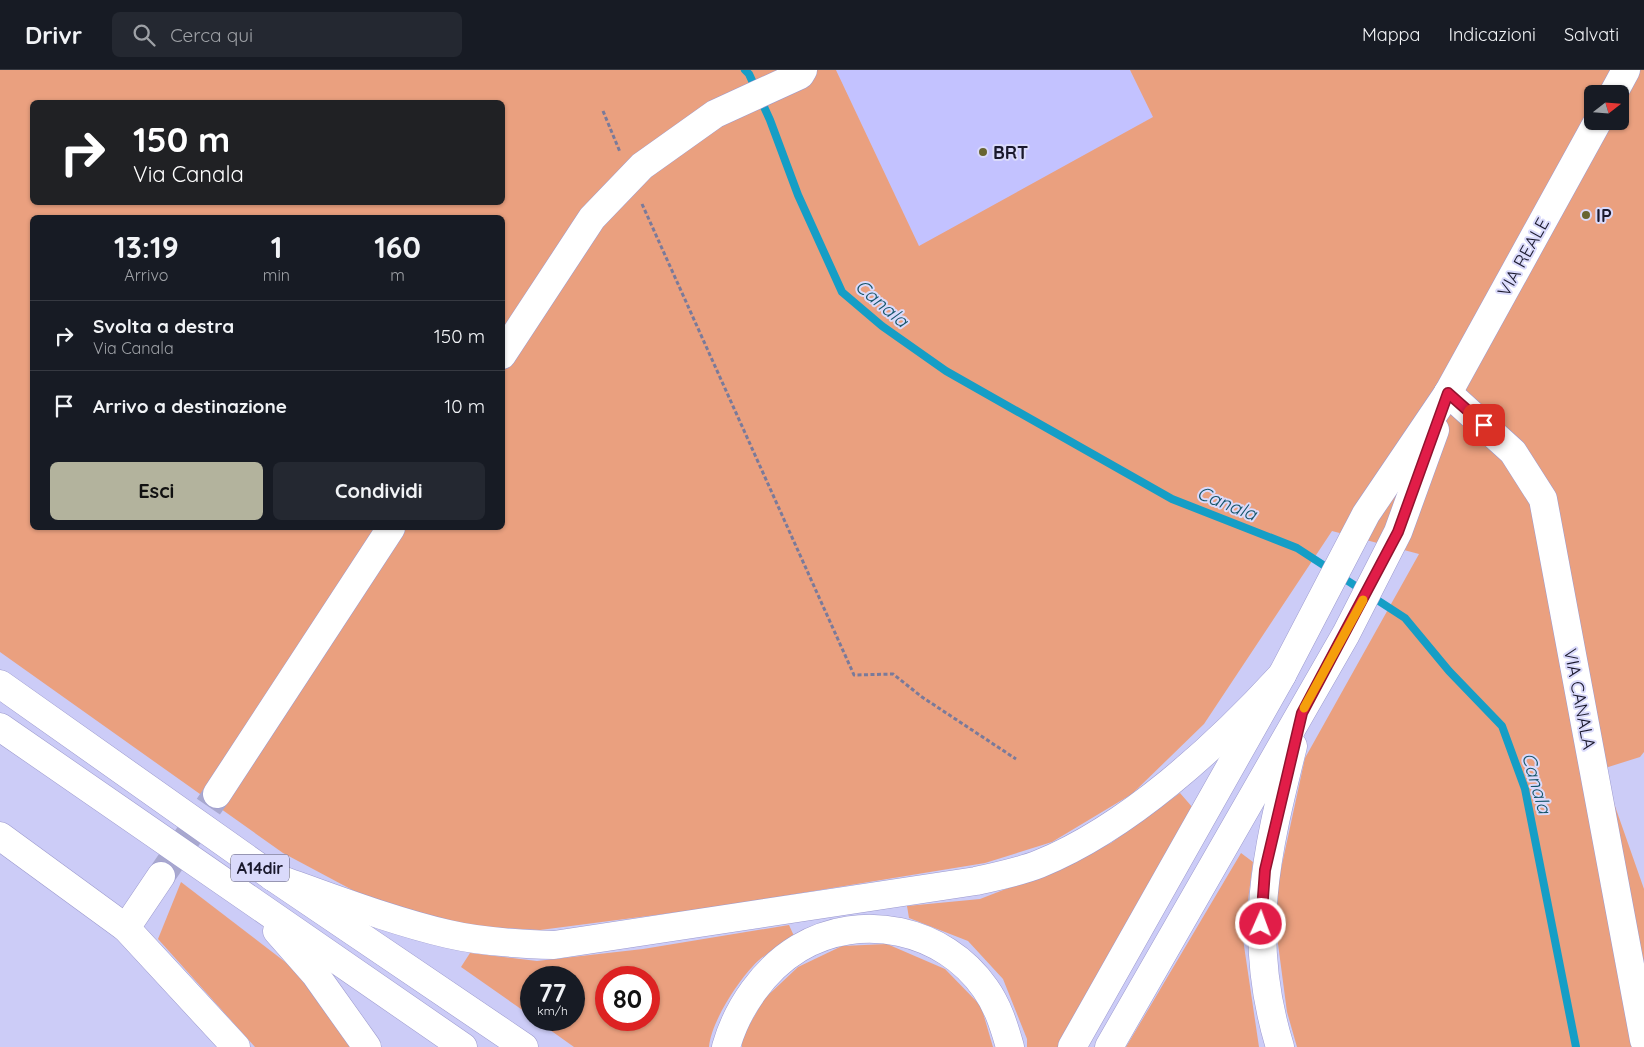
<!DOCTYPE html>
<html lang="it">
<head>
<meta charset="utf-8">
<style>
  :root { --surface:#171b24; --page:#242831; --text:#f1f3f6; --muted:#9ea1a6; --line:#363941; --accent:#b3b39d }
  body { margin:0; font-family:Quicksand,sans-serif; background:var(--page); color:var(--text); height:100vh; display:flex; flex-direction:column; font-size:19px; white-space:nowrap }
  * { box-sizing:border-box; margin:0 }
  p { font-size:16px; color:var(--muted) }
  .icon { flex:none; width:28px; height:28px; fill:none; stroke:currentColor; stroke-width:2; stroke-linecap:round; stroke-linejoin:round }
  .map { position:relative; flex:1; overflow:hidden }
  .side { position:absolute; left:30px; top:145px; width:475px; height:315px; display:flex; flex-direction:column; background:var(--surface); border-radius:8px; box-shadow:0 1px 4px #0004 }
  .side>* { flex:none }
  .top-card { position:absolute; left:30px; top:30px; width:475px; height:105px; border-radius:8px; box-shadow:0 1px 4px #0004; background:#202124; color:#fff; overflow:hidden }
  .needle { width:32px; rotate:73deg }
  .controls { position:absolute; left:1584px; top:15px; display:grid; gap:10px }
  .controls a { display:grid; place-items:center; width:45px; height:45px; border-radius:8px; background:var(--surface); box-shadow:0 1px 4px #0004; font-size:25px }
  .speed { position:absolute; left:520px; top:896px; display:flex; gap:10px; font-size:25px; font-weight:700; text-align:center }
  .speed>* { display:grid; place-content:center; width:65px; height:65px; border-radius:50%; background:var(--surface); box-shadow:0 1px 4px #0004; line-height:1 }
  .speed small { font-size:12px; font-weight:400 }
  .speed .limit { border:8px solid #d22; background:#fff; color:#111 }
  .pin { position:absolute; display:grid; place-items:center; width:42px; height:42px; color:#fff; margin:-21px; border-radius:10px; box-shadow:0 2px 8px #0006 }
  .me { position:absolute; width:55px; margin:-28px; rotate:2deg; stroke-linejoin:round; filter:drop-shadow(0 0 4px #0008) }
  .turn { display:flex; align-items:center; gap:18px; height:105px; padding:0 20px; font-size:22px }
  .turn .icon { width:65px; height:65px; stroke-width:2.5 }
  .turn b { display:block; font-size:35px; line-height:42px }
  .eta { display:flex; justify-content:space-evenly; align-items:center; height:85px; text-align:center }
  .eta b { font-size:30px; font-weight:800; line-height:35px }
  .button { display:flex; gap:10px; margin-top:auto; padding:10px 20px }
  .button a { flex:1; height:58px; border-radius:8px; background:var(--accent); color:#111; font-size:20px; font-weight:800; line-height:58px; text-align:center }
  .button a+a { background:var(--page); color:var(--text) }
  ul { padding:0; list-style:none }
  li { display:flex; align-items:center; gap:15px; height:70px; padding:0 20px; border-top:1px solid var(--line) }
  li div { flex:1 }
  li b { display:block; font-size:19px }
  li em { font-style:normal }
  header { display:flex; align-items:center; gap:30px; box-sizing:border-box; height:70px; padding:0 25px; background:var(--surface); border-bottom:1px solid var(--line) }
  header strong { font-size:24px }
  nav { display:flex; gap:28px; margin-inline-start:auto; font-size:18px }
  .search { width:350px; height:45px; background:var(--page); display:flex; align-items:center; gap:12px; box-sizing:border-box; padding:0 18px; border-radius:8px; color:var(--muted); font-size:19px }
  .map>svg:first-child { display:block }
  .built { fill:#c3c2ff }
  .green { fill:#eaa07f; fill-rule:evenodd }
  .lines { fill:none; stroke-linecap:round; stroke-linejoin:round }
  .stream { stroke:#159ec6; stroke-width:8 }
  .minor-tunnel { stroke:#a8a8cf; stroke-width:28; stroke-dasharray:28 14; stroke-linecap:butt }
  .minor-casing { stroke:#9c9ace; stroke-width:29 }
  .primary-casing { stroke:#9c9ace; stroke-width:29 }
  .trunk-casing { stroke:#9c9ace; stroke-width:29 }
  .motorway-casing { stroke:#9c9ace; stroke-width:29 }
  .path { stroke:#7a7a9a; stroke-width:3; stroke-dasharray:4 2.5; stroke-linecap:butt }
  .minor { stroke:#fff; stroke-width:28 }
  .primary { stroke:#fff; stroke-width:28 }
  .trunk { stroke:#fff; stroke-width:28 }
  .motorway { stroke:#fff; stroke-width:28 }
  .route-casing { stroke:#92132f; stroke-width:12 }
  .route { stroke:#e11d48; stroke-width:9 }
  .slow { stroke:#f59e0b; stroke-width:9 }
  .poi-dot { fill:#686431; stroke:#dadafb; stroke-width:2 }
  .labels { text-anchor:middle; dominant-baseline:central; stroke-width:4; stroke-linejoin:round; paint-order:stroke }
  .shield { fill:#dadafb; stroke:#54536b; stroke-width:1 }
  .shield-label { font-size:16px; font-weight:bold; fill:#1a192d }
  .poi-label { font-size:18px; font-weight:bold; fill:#1a192d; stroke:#dadafb; text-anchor:start }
  .street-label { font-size:18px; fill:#1a192d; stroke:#dadafb }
  .water-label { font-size:19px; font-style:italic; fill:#15566c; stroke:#dadafb }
</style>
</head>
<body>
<header>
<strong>Drivr</strong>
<div class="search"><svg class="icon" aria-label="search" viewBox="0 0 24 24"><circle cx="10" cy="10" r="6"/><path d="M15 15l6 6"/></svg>Cerca qui</div>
<nav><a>Mappa</a><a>Indicazioni</a><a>Salvati</a></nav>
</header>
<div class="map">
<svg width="1644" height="977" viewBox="0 0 1644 977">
  <rect width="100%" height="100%" fill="#ccccf7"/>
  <polygon class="built" points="836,0 1130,0 1154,47 919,177"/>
  <g class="green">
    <path d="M0,0H836L919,176L1153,47L1130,0H1644V682L1640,687L1602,699L1644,819V977H1297L1287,942L1273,836L1305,688L1419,484L1332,461L1204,654L1132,724L1052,772L985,793L710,838L540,860L446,855L358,823L283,783L0,582ZM1592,24H1620V51H1592ZM32,32H502V132H32ZM32,148H502V458H32Z"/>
    <polygon points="1180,723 1193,738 1058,977 1027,977 1027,969 1003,909 968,871 909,848 907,836 980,829 1044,804 1111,773"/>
    <polygon points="1241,783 1253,792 1243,869 1259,977 1126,977"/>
    <polygon points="181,812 297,901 362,977 255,977 158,869"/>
    <path d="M789,855L794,866C781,875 764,884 753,896C736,914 711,953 709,977H574L536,950H574V908H531V946L461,897L470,883L537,891L643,879ZM606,908H649V950H606Z"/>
    <polygon points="887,874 945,899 981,936 993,977 742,977 742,968 764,929 798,897 842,876"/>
  </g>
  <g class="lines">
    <polyline class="stream" points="745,0 749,4 770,50 798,125 842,222 882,256 946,301 1172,429 1297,478 1405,548 1449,601 1502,656 1525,719 1576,977"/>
    <polyline class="minor-tunnel" points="161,806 217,724"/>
    <g class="minor-casing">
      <g id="minor">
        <polyline points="502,285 592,148 642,96 715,44 800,5 803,0"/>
        <polyline points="1448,323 1513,382 1543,429 1644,970"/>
        <polyline points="217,724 391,458"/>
        <polyline points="0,766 126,858 236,977"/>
        <polyline points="126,858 161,806"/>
      </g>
    </g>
    <g class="primary-casing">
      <g id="primary">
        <polyline points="1613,24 1626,0"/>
        <polyline points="1448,323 1598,51"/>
      </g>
    </g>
    <g class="trunk-casing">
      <g id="trunk">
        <path d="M726,977C737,938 764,899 799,878C861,841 944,859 985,918C998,936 1004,956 1010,977"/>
        <polyline points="1072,977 1282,605 1366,444 1448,323"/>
        <polyline points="1109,977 1346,564 1398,462 1435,360"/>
        <path d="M1280,977C1246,867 1266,784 1293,676"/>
      </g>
    </g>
    <g class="motorway-casing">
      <g id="motorway">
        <polyline points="0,614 273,807 524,977"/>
        <polyline points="0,657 463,977"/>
        <path d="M273,807C331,827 388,850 448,864C482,872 518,874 554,875L976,811C998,806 1019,802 1039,794C1128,758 1218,675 1282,605"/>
        <polyline points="277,861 315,904 367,977"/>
      </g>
    </g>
    <g class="path">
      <polyline points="603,41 620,82"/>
      <polyline points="642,134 854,605 893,604 922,627 1016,689"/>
    </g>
    <use href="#minor" class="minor"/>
    <use href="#primary" class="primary"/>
    <use href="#trunk" class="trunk"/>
    <use href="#motorway" class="motorway"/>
  </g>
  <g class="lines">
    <g class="route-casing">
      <polyline id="route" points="1261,854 1265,800 1302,643 1398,462 1448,323 1484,355"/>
    </g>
    <use href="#route" class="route"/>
    <polyline class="slow" points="1304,638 1363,530"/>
  </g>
  <g class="poi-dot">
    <circle cx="983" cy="82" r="5"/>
    <circle cx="1586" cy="145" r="5"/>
  </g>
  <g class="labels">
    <rect class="shield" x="231" y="784.5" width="58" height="27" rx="4"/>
    <g class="shield-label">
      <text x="260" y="798">A14dir</text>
    </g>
    <g class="poi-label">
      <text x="993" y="82">BRT</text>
      <text x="1596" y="145">IP</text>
    </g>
    <g class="street-label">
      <text transform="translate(1523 187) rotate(-61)">VIA REALE</text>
      <text transform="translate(1580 629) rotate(79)">VIA CANALA</text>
    </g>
    <g class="water-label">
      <text transform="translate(882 233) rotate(40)">Canala</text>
      <text transform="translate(1227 433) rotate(22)">Canala</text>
      <text transform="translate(1537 713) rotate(74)">Canala</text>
    </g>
  </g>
</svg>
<div class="controls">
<a><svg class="needle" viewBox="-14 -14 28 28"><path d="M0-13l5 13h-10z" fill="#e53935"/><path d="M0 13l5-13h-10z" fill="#9ea1a6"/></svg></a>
</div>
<div class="speed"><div>77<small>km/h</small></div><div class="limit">80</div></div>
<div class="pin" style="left:1484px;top:355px;background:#d93025"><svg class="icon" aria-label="arrive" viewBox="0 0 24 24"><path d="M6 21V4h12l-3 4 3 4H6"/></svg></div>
<svg class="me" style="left:1261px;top:854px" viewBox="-20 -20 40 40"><circle r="17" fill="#e11d48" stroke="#fff" stroke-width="3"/><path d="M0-11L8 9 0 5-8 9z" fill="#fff"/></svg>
<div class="top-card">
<div class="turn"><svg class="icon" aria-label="right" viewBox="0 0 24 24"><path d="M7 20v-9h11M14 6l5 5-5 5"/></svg><div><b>150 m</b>Via Canala</div></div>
</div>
<section class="side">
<div class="eta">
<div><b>13:19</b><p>Arrivo</p></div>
<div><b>1</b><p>min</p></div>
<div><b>160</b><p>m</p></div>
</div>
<ul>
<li><svg class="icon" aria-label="right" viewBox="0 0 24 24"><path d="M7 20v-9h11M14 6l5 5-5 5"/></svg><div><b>Svolta a destra</b><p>Via Canala</p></div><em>150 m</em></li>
<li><svg class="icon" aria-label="arrive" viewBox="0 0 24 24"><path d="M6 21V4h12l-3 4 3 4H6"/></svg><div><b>Arrivo a destinazione</b></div><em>10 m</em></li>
</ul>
<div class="button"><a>Esci</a><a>Condividi</a></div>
</section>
</div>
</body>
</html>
